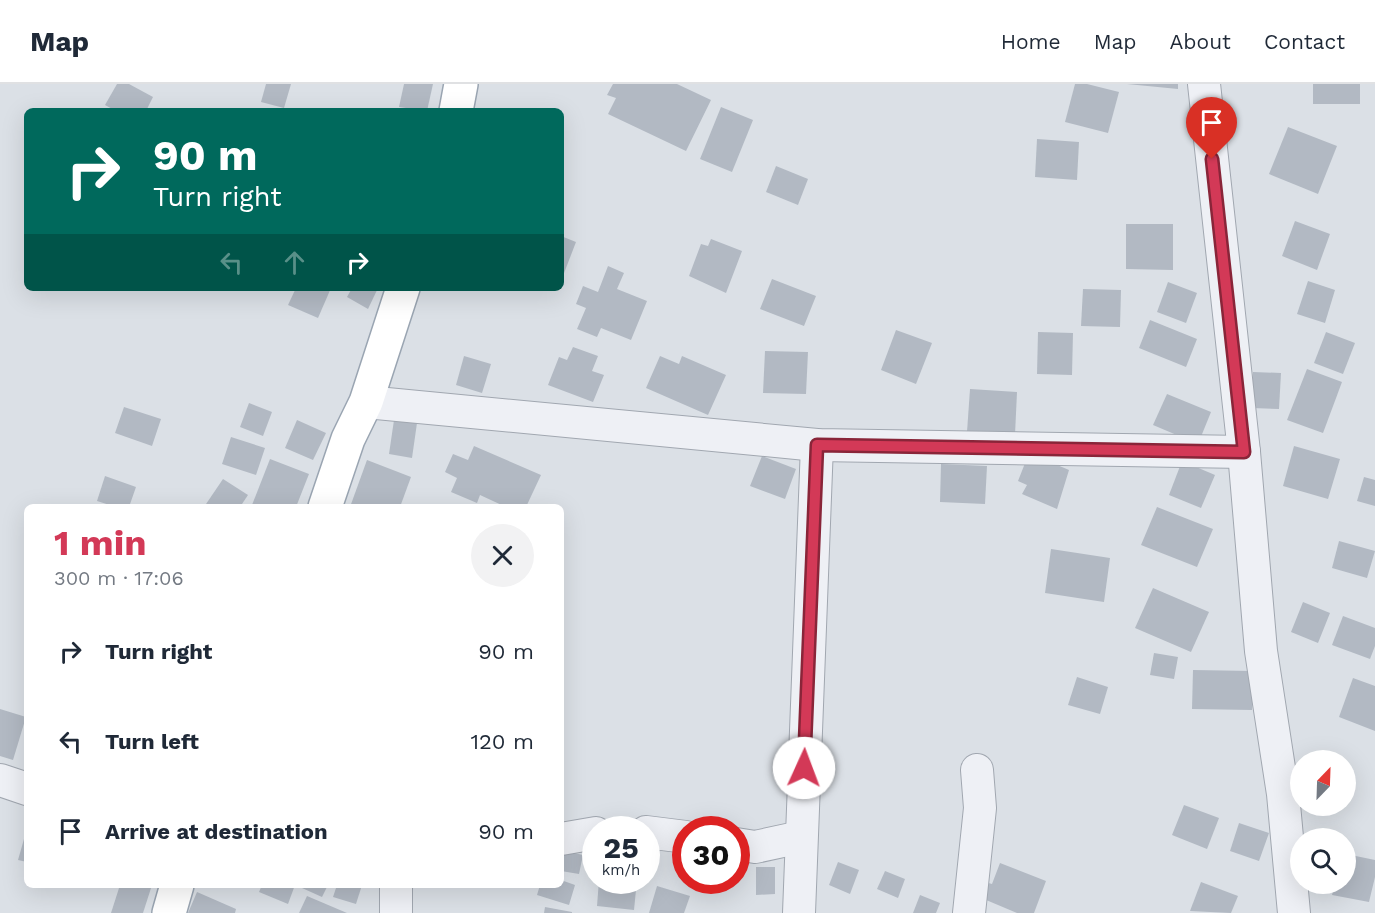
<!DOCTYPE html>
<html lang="en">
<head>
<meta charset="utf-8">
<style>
  :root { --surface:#fff; --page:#f2f2f3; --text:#1f2937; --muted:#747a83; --line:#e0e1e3; --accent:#d33957 }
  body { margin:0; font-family:"Work Sans",sans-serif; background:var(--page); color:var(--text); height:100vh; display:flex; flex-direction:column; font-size:22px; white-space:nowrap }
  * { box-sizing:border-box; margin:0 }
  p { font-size:20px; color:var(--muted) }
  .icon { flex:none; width:33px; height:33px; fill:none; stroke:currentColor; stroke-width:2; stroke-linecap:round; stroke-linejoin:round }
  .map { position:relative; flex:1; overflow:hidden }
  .panel { position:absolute; left:24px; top:420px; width:540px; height:384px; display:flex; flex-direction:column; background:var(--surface); border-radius:9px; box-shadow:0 6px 24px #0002 }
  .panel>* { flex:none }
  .hud { position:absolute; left:24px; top:24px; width:540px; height:183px; border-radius:9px; box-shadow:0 6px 24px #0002; background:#00695c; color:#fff; overflow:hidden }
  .needle { width:39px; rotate:23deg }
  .tools { position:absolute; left:1290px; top:666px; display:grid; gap:12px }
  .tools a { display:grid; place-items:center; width:66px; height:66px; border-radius:50%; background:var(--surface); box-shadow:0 6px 24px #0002; font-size:30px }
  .speed { position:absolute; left:582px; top:732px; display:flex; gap:12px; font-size:30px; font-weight:700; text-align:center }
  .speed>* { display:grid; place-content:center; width:78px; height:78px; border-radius:50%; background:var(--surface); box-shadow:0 6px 24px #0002; line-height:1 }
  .speed small { font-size:15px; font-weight:400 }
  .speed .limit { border:9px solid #d22; background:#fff; color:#111 }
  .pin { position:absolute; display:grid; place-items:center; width:51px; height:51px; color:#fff; margin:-62px -26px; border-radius:50% 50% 50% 0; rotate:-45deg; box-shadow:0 0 6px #0007 }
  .pin .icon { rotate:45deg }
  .me { position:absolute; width:66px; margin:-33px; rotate:2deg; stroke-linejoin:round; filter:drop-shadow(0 0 4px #0008) }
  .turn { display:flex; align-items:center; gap:21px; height:126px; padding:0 30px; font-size:27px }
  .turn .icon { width:78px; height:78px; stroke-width:2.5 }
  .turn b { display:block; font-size:42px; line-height:51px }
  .lanes { display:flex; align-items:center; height:57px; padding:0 30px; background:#0003; justify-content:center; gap:30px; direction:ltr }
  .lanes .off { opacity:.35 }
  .round { display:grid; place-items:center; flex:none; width:63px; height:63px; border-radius:32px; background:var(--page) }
  .headline { display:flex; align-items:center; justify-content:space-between; height:102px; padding:0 30px }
  h1 { font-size:36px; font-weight:700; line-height:45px; color:var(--accent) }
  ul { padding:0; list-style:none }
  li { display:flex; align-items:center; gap:18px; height:90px; padding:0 30px }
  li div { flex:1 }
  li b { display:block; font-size:22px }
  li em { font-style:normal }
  header { display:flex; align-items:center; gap:36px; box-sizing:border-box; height:84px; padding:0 30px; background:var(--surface); border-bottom:2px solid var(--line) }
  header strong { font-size:28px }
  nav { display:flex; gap:33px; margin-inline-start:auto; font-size:21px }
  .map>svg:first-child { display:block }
  .building { fill:#b2b9c3 }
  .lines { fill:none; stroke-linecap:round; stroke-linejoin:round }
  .minor-casing { stroke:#a1a7b0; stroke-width:34 }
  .major-casing { stroke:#9aa5b2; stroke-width:36 }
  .minor { stroke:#eef0f5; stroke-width:32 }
  .major { stroke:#fff; stroke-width:33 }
  .route-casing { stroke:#892539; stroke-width:15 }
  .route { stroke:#d33957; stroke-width:10 }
</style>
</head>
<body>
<header>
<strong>Map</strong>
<nav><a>Home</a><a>Map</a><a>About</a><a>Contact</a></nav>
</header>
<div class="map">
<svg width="1375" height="829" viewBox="0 0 1375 829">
  <rect width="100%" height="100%" fill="#dbe0e6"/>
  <g class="building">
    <polygon points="117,0 129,0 153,13 146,27 116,27 105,21"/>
    <polygon points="266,0 291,0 284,24 261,18"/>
    <polygon points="404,0 433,0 427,27 399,23"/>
    <polygon points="613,0 677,0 711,16 686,67 608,30 616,14 607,11"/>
    <polygon points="1075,0 1087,0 1119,8 1108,49 1065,38"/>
    <polygon points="1127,0 1178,0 1178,5"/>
    <rect x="1313" y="0" width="47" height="20"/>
    <polygon points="721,23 753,36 732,88 700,75"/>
    <polygon points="1288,43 1337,62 1318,110 1269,90"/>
    <polygon points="1037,55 1079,58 1077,96 1035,93"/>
    <polygon points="776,82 808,95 798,121 766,108"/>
    <polygon points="1295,137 1330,150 1317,186 1282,172"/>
    <polygon points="1126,140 1173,140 1173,186 1126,185"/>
    <polygon points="561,152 576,158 561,197"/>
    <polygon points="711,155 742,167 726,209 689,192 701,160 708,162"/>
    <polygon points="608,182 624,189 617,205 647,217 631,256 601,244 597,253 577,245 586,224 576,220 583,202 598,208"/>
    <polygon points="772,195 816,212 804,242 760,225"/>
    <polygon points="1308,197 1335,206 1325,239 1297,230"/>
    <polygon points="1168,198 1197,209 1186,239 1157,228"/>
    <polygon points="296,204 331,204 318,234 288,221"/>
    <polygon points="352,204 378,204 368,225 347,213"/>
    <polygon points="1083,205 1121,206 1120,243 1081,242"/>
    <polygon points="1150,236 1197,255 1186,283 1139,264"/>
    <polygon points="896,246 932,259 916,300 881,286"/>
    <polygon points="1038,248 1073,249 1072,291 1037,290"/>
    <polygon points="1326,248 1355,259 1343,290 1314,279"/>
    <polygon points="573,263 598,272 592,287 604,291 593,318 548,301 559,273 567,276"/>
    <polygon points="765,267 808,268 806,310 763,309"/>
    <polygon points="464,272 491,280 482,309 456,301"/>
    <polygon points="660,272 679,280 682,272 726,291 708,331 646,304"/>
    <polygon points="1307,285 1342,298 1323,349 1287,336"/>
    <polygon points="1253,288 1281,289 1279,325 1252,324"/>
    <polygon points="970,305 1017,308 1015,351 967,348"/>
    <polygon points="1167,310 1211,328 1198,360 1153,341"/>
    <polygon points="249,319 272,328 263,352 240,343"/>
    <polygon points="124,323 161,335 152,362 115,349"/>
    <polygon points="297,336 326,349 313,376 285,364"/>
    <polygon points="394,336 417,339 412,374 389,370"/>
    <polygon points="231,353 265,364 256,391 222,380"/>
    <polygon points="474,362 541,391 526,423 506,423 480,411 477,419 451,408 457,394 445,388 453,370 468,376"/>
    <polygon points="1294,362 1340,375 1328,415 1283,402"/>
    <polygon points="1029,369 1069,386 1057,425 1022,410 1027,401 1018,397"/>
    <polygon points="762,372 796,385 785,415 750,402"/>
    <polygon points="270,375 309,390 296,423 258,423 252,421"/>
    <polygon points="367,376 411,393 400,423 350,423"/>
    <polygon points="1182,377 1215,391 1201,424 1169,411"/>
    <polygon points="941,380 987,382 985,420 940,418"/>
    <polygon points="105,392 136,403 129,423 116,423 97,417"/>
    <polygon points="1364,393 1375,396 1375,422 1357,417"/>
    <polygon points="223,395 248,411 240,423 204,423"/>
    <polygon points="1157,423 1213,445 1197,483 1141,461"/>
    <polygon points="1339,457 1375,467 1367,494 1332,484"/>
    <polygon points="1051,465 1110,474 1104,518 1045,509"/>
    <polygon points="1153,504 1209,528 1191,568 1135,544"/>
    <polygon points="1303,518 1330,529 1318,559 1291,548"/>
    <polygon points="1343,532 1375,544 1375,562 1370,575 1332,561"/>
    <polygon points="1154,569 1178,573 1174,595 1150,591"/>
    <polygon points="1193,586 1253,587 1252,626 1192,625"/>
    <polygon points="1077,593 1108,603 1100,630 1068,621"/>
    <polygon points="1353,594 1375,602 1375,647 1339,633"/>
    <polygon points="0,625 26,633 13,676 0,672"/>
    <polygon points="1184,721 1219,734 1207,765 1172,751"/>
    <polygon points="1239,739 1269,749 1259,777 1230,767"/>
    <polygon points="26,748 27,748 27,778 18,776"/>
    <polygon points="561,766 583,771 579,790 561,787"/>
    <polygon points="1346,770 1375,776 1375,793 1369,818 1332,811 1335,800 1346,800"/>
    <polygon points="838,778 859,786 850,810 829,801"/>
    <polygon points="1000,779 1046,797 1034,829 1017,829 979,813 985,798 992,800"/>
    <polygon points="756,783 775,783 775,810 756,811"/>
    <polygon points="885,787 905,795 898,814 877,805"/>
    <polygon points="561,796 575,801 569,821 537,811 540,801 561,801"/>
    <polygon points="599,796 637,796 634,826 597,822"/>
    <polygon points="1201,798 1238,812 1231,829 1190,827"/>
    <polygon points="120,801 152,801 143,829 111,829"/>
    <polygon points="262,801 295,801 288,820 259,808"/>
    <polygon points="303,801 328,801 322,813 302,804"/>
    <polygon points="337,801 362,801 356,820 333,813"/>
    <polygon points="657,802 690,812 684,829 649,829"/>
    <polygon points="197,808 236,825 235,829 188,829"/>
    <polygon points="920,811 940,819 936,829 913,829"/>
    <polygon points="307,812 347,829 299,829"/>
    <polygon points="545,823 572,828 572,829 544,829"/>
  </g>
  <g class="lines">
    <g class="minor-casing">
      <g id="minor">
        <polyline points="1204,0 1244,368 1261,567 1283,710 1294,829"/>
        <polyline points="366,318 817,361 1244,368"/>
        <polyline points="0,696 27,705"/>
        <polyline points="646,748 686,753"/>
        <polyline points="561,755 596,749"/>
        <polyline points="736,760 755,763 801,753"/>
        <polyline points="396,829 396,801"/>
        <polyline points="799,829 817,361"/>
        <polyline points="969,829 980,724 977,686"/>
      </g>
    </g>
    <g class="major-casing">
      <g id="major">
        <polyline points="456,27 461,0"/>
        <polyline points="325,423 348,355 366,318 403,204"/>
        <polyline points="169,829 177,801"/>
      </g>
    </g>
    <use href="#minor" class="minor"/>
    <use href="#major" class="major"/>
  </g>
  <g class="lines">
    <g class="route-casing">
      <polyline id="route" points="804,684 817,361 1244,368 1212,75"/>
    </g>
    <use href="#route" class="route"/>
  </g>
</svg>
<div class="tools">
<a><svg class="needle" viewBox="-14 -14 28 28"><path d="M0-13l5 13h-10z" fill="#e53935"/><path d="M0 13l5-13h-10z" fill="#747a83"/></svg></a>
<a><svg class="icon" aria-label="search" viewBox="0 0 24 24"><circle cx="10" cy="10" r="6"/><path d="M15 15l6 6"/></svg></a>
</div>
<div class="speed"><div>25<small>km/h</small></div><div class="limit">30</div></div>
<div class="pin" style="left:1212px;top:75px;background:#d93025"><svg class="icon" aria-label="arrive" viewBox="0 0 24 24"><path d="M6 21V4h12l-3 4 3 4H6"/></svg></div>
<svg class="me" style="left:804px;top:684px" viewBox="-20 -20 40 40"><circle r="19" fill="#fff"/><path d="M0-13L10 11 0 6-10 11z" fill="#d33957"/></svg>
<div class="hud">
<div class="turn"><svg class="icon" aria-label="right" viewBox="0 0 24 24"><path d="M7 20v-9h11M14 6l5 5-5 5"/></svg><div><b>90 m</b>Turn right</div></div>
<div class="lanes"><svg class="icon off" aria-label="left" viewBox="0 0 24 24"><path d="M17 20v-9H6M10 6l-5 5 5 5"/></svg><svg class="icon off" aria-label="ahead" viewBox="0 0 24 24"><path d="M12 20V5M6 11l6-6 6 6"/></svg><svg class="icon" aria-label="right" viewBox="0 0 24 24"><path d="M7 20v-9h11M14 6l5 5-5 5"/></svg></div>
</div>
<section class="panel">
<div class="headline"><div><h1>1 min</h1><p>300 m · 17:06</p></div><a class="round"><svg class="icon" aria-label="close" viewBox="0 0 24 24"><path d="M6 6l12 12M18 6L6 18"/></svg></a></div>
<ul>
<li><svg class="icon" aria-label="right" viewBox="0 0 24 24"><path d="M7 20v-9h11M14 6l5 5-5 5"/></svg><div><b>Turn right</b></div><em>90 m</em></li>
<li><svg class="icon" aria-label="left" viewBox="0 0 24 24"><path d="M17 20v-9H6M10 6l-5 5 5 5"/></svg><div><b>Turn left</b></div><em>120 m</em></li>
<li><svg class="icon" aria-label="arrive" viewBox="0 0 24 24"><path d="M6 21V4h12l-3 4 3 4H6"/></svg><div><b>Arrive at destination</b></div><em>90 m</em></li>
</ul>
</section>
</div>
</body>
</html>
